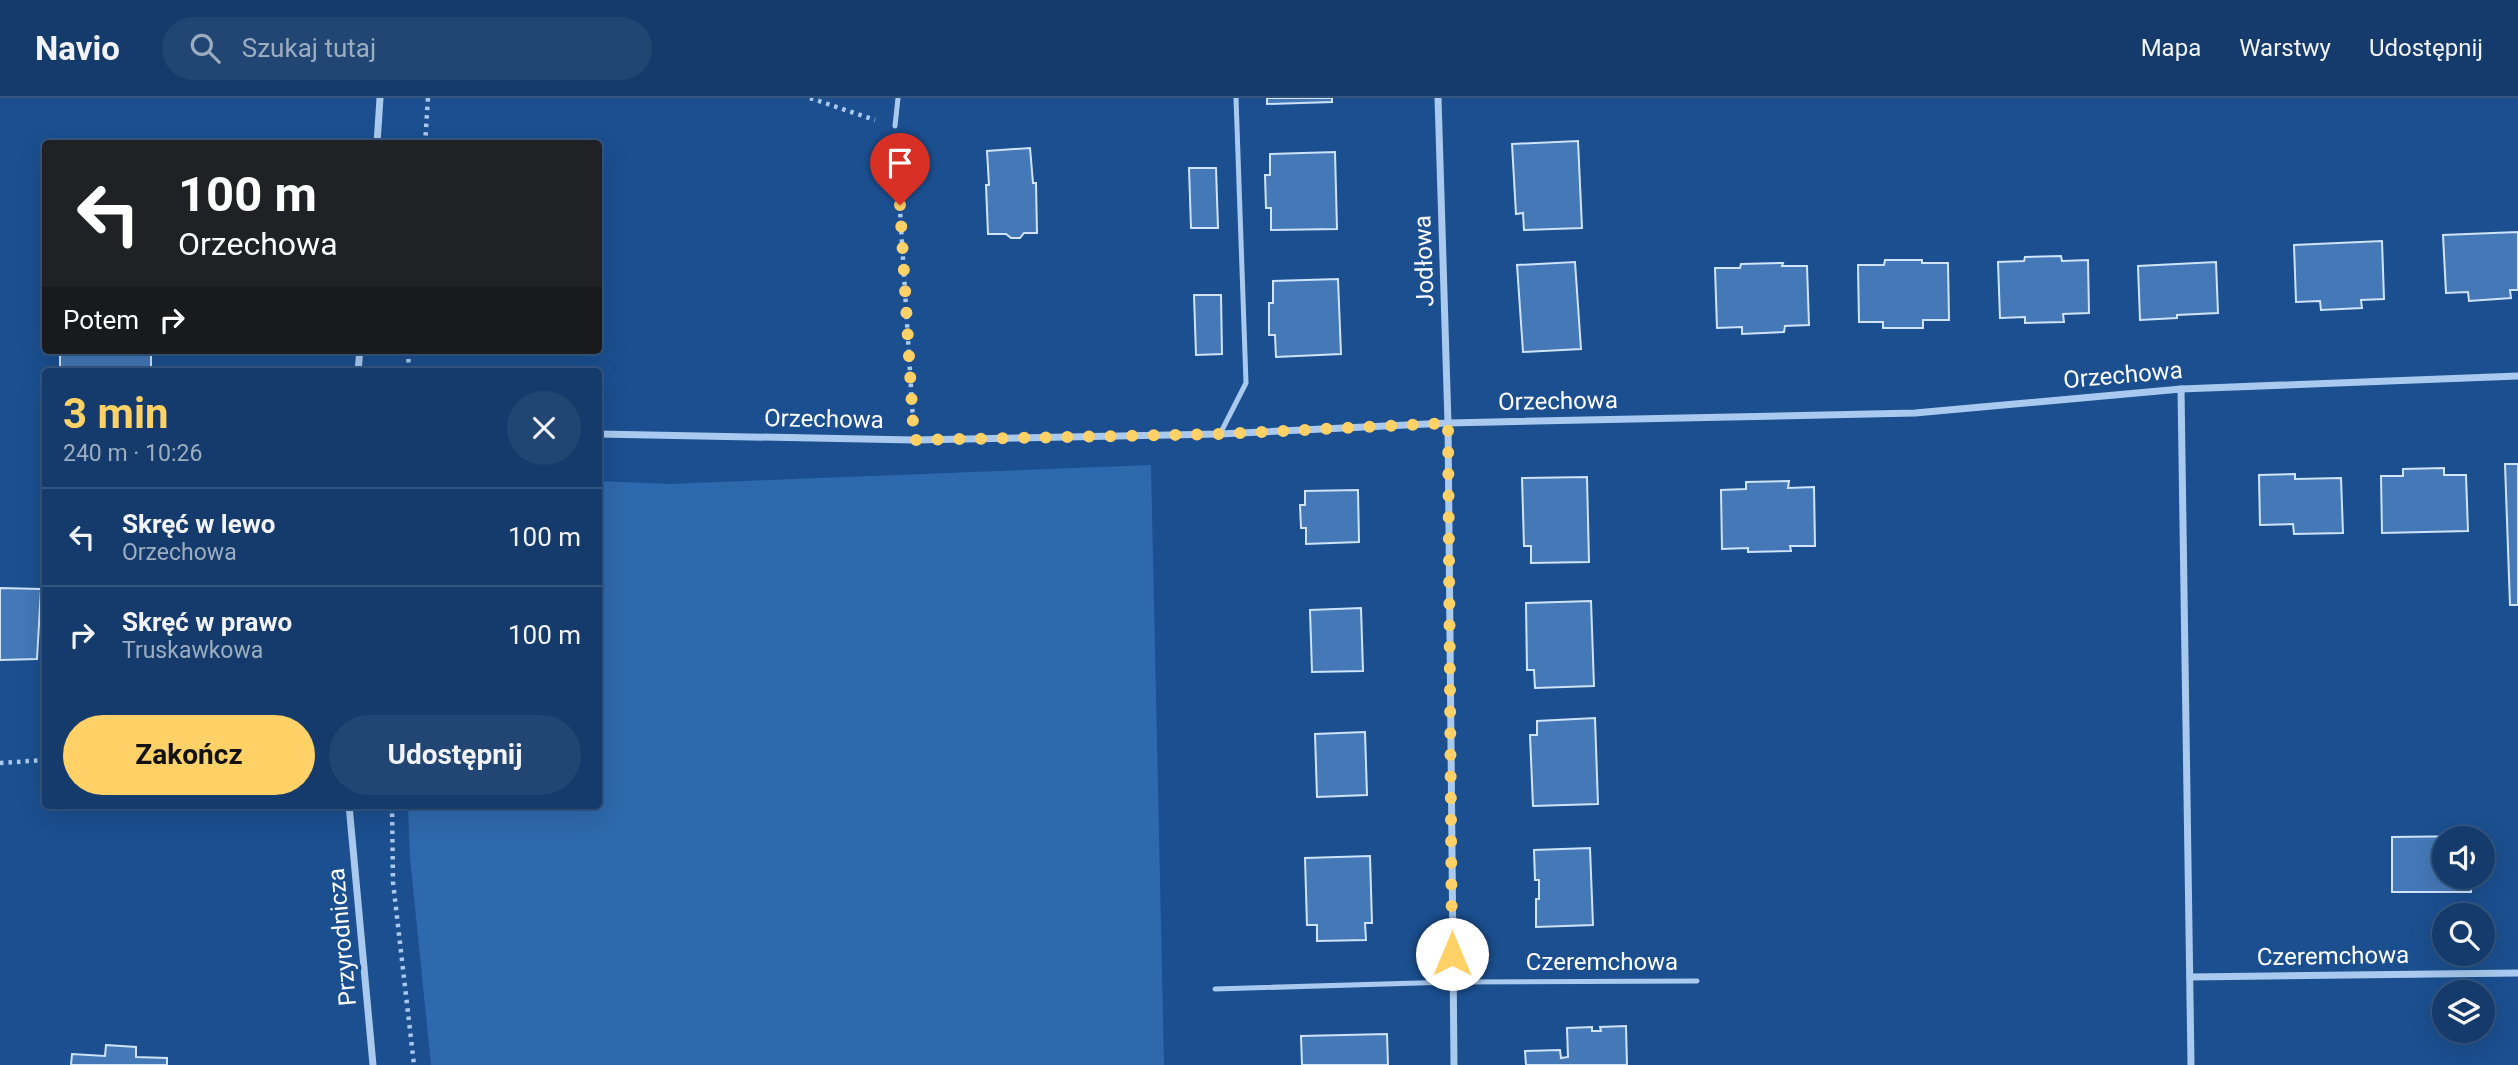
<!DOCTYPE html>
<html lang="pl">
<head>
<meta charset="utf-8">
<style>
  :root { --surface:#143b6b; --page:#214673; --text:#f1f3f6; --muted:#9dadc1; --line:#33557e; --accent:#ffd166 }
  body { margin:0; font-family:Roboto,sans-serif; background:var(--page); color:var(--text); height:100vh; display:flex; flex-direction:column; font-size:26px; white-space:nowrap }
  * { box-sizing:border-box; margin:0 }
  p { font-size:23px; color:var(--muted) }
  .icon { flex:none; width:38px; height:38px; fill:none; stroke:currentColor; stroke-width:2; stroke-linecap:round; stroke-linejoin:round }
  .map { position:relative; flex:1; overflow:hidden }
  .details { position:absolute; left:42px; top:270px; width:560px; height:441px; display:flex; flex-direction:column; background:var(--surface); border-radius:7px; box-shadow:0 7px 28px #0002,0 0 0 2px var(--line) }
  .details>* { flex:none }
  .guide { position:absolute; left:42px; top:42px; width:560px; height:214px; border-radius:7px; box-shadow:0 7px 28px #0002,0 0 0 2px var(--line); background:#202124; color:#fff; overflow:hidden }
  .buttons { position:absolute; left:2432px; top:728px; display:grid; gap:14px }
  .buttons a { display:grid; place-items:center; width:63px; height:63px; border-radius:50%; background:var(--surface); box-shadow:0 7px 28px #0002,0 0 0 2px var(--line); font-size:35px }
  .pin { position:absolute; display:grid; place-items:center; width:60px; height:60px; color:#fff; margin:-72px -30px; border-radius:50% 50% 50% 0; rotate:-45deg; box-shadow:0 0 7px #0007 }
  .pin .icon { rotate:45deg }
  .me { position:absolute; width:77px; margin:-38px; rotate:0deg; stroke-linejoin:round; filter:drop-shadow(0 0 5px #0008) }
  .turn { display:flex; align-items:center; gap:24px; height:147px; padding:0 21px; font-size:32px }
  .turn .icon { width:91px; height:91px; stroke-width:2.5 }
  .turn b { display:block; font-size:49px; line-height:60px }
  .then { display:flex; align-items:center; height:66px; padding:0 21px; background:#0003; gap:14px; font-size:26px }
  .round { display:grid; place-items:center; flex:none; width:74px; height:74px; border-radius:37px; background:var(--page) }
  .headline { display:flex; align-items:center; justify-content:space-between; height:119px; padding:0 21px }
  h1 { font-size:42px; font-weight:700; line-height:52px; color:var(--accent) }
  .button { display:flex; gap:14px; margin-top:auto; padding:14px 21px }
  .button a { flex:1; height:80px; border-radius:42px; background:var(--accent); color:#111; font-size:28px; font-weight:700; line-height:80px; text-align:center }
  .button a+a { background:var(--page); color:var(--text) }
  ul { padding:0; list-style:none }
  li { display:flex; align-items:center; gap:21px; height:98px; padding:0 21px; border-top:2px solid var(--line) }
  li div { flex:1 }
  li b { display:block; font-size:26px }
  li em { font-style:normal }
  header { display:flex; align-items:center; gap:42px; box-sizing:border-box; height:98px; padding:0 35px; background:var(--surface); border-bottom:2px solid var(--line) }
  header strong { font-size:33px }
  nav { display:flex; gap:38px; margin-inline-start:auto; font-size:24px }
  .search { width:490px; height:63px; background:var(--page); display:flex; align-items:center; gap:18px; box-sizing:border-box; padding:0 24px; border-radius:38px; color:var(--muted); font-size:26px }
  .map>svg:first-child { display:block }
  .green { fill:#2e69ad }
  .building { fill:#4478b7; stroke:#cfe3fa; stroke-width:2 }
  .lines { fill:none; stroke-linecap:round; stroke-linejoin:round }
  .path { stroke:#a9c9ee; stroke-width:4.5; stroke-dasharray:3.5 5; stroke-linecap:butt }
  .lane { stroke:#a9c9ee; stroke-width:5 }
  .street { stroke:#a9c9ee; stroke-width:7 }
  .route { stroke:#ffd166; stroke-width:12; stroke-dasharray:0 21.6 }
  .labels { text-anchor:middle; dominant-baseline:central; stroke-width:7; stroke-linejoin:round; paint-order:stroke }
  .street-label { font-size:24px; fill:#fff; stroke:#1b4f8f }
</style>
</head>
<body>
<header>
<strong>Navio</strong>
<div class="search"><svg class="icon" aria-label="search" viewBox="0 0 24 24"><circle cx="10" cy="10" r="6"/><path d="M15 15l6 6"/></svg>Szukaj tutaj</div>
<nav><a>Mapa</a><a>Warstwy</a><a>Udostępnij</a></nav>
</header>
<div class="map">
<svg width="2518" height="967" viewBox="0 0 2518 967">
  <rect width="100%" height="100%" fill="#1b4f8f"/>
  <polygon class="green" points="1151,367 1164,967 431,967 410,760 408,707 598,707 599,383 669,386"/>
  <g class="building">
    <polygon points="1267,0 1332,0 1332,4 1267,6"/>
    <polygon points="1578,43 1582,130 1524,132 1523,115 1516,116 1512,46"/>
    <polygon points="1030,50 1033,85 1036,85 1037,135 1024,135 1020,140 1011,140 1006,136 988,136 986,87 989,87 987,53"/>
    <polygon points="1335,54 1337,131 1271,132 1271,110 1266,110 1265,77 1270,77 1270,56"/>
    <polygon points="1189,70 1216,70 1218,130 1191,130"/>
    <polygon points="2518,134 2518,192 2510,192 2511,200 2469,203 2468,194 2446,195 2443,137"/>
    <polygon points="2382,143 2384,201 2361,202 2362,210 2321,212 2320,203 2296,204 2294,147"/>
    <polygon points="2061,158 2062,163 2088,162 2089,215 2063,216 2064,224 2025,225 2025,219 2000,220 1998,164 2024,163 2025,159"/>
    <polygon points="1885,162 1922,162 1922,165 1948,165 1949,222 1923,222 1923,230 1883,230 1883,224 1859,224 1858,167 1884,167"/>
    <polygon points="1575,164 1581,251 1523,254 1517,167"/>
    <polygon points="2216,164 2218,215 2177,217 2177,220 2140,222 2138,168"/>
    <polygon points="1783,165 1782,168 1807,168 1809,227 1785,228 1784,234 1742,236 1742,229 1717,230 1715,170 1740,170 1741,166"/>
    <polygon points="1338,181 1341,256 1276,259 1275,237 1269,237 1269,205 1273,205 1273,183"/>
    <polygon points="1194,197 1221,197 1222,256 1196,257"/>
    <polygon points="60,255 151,256 151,273 60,273"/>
    <polygon points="2505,366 2518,366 2518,507 2510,507"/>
    <polygon points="2444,370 2444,377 2466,377 2468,433 2382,435 2381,378 2403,378 2403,371"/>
    <polygon points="2295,376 2295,381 2341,380 2343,435 2294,436 2293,426 2260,427 2259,377"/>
    <polygon points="1587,379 1589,464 1531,465 1531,448 1524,448 1522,380"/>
    <polygon points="1789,383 1788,390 1814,389 1815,448 1790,448 1791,453 1748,454 1748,450 1722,451 1721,392 1746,391 1746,384"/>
    <polygon points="1358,392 1359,444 1306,446 1306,430 1301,430 1300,407 1305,407 1305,393"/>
    <polygon points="0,490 41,491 37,561 0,562"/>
    <polygon points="1591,503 1594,588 1535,590 1534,572 1527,572 1526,505"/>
    <polygon points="1361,510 1363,573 1312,574 1310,512"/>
    <polygon points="1595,620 1598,706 1533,708 1530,637 1537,637 1537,623"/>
    <polygon points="1365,634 1367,697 1317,699 1315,636"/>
    <polygon points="2471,738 2471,740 2445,740 2445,779 2471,779 2471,794 2392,794 2392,739"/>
    <polygon points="1590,750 1593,827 1536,829 1536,801 1539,801 1539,782 1535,782 1534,752"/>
    <polygon points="1370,758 1372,825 1365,825 1366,842 1317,843 1317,827 1307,827 1305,760"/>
    <polygon points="1626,928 1627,967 1526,967 1525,953 1560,952 1561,960 1568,959 1567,930 1592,929 1592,933 1601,933 1600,929"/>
    <polygon points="1387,936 1388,967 1302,967 1301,938"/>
    <polygon points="106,947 136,949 136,959 167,960 167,967 71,967 72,956 105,958"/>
  </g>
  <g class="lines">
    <g class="path">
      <polyline points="810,0 875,22"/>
      <polyline points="425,46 428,0"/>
      <polyline points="896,48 913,322"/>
      <polyline points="408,273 409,252"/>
      <polyline points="0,665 46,662"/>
      <polyline points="392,707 393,784 414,967"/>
    </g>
    <g class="lane">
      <polyline points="895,28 898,0"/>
      <polyline points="1220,336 1246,285 1236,0"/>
      <polyline points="1215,891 1452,884 1697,883"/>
    </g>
    <g class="street">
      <polyline points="1438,0 1448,325 1454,967"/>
      <polyline points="377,46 380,0"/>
      <polyline points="358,273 360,252"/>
      <polyline points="2181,291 2191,967"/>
      <polyline points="598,336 914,342 1220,336 1448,325 1915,315 2181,291 2518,278"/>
      <polyline points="349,707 373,967"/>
      <polyline points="2190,879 2518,875"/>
    </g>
  </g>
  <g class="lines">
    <polyline class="route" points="900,107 914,342 1220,336 1448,325 1452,856"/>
  </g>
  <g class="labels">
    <g class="street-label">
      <text transform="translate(1424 163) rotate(-92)">Jodłowa</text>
      <text transform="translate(2123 277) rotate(-5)">Orzechowa</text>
      <text transform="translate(1558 303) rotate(-1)">Orzechowa</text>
      <text transform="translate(824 321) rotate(1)">Orzechowa</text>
      <text transform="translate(342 839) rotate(-95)">Przyrodnicza</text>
      <text transform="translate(2333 858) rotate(-1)">Czeremchowa</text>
      <text x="1602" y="864">Czeremchowa</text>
    </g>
  </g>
</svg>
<div class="buttons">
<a><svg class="icon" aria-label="sound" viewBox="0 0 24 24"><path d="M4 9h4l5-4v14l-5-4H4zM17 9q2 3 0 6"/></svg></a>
<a><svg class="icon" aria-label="search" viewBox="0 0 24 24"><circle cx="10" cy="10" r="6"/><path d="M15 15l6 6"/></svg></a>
<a><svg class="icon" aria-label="layers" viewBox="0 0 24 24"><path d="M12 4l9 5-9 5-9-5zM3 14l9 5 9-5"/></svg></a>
</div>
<div class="pin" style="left:900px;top:107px;background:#d93025"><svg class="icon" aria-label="arrive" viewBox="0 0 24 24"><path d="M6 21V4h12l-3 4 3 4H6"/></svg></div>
<svg class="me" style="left:1452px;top:856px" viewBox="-20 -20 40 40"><circle r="19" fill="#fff"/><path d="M0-13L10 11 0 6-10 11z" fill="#ffd166"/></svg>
<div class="guide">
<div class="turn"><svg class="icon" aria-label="left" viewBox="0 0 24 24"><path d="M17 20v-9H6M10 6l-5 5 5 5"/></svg><div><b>100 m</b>Orzechowa</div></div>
<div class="then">Potem<svg class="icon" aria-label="right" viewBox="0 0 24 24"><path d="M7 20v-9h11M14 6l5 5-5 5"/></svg></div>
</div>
<section class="details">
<div class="headline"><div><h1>3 min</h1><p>240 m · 10:26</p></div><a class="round"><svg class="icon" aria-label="close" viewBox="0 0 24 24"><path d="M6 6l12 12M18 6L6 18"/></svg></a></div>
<ul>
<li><svg class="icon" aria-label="left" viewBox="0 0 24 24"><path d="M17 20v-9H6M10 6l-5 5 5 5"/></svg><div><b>Skręć w lewo</b><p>Orzechowa</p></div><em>100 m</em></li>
<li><svg class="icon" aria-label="right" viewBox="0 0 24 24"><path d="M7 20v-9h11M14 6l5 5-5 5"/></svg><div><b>Skręć w prawo</b><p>Truskawkowa</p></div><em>100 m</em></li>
</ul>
<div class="button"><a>Zakończ</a><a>Udostępnij</a></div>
</section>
</div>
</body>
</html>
